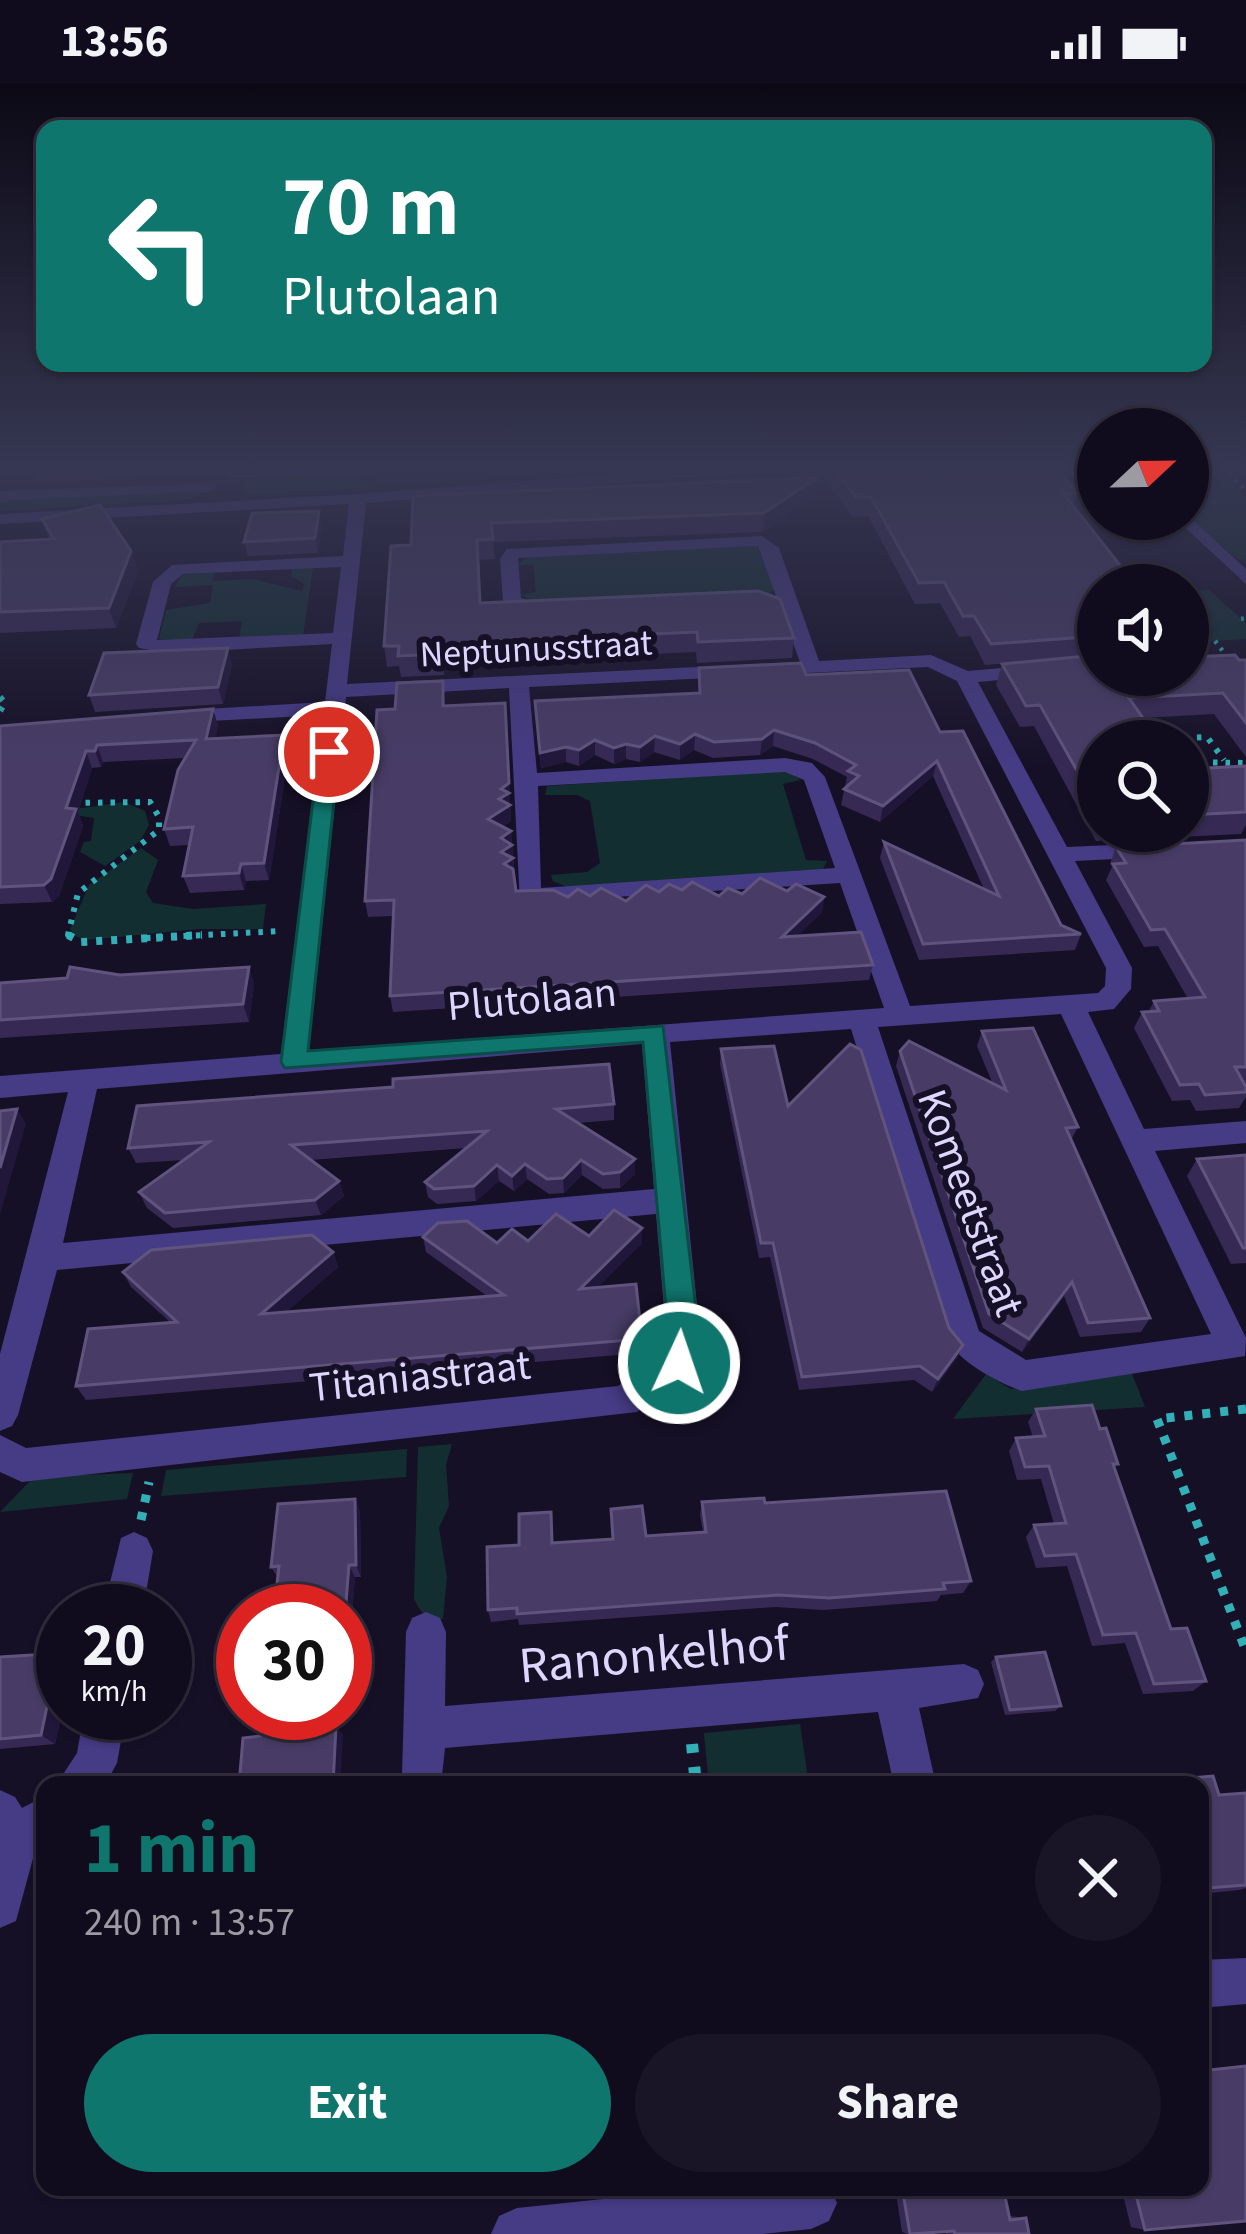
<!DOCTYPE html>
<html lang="en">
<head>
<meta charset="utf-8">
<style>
  :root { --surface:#100c1d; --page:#191526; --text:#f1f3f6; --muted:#9c9ba4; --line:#302c3b; --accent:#0f766e }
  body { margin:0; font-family:"Source Sans 3",sans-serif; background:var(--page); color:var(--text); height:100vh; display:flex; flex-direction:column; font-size:45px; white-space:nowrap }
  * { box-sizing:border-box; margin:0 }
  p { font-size:39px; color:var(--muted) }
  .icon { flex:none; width:66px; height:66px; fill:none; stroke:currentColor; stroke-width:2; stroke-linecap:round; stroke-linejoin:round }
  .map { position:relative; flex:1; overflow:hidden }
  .sheet { position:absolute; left:36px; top:1692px; width:1173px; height:420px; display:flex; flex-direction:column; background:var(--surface); border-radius:24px; box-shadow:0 3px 9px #0004,0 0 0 3px var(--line) }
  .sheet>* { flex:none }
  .top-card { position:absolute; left:36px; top:36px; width:1176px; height:252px; border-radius:24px; box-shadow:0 3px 9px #0004,0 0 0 3px var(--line); background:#0f766e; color:#fff; overflow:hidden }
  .needle { width:78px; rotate:68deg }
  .buttons { position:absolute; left:1077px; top:324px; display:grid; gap:24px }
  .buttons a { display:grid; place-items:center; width:132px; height:132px; border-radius:50%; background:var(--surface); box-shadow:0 3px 9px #0004,0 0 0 3px var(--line); font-size:60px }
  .speed { position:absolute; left:36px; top:1500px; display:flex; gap:24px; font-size:60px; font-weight:700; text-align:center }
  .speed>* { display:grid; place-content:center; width:156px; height:156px; border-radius:50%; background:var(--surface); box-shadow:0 3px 9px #0004,0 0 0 3px var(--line); line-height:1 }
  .speed small { font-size:30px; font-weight:400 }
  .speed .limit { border:18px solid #d22; background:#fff; color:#111 }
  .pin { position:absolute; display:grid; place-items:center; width:102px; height:102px; color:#fff; margin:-51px; border:6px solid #fff; border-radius:50%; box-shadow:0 3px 12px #0007 }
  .me { position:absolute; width:132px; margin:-66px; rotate:3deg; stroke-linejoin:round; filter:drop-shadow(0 0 9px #0008) }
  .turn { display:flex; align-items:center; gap:42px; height:252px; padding:0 48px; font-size:54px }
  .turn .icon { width:156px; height:156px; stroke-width:2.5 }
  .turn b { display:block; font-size:84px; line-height:102px }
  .round { display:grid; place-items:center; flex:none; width:126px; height:126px; border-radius:63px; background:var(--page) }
  .overview { display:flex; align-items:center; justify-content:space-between; height:204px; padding:0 48px }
  h1 { font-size:72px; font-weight:700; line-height:90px; color:var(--accent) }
  .cta { display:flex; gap:24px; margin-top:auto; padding:24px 48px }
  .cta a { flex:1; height:138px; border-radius:72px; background:var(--accent); color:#fff; font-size:48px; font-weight:700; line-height:138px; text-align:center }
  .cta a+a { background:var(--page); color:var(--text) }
  .status { display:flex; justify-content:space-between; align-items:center; height:84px; padding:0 60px; background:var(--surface); direction:ltr }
  .status svg { height:33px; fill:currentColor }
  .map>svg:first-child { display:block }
  .green { fill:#132e30 }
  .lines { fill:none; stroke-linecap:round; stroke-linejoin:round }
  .path-far4 { stroke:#31b1b7; stroke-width:4.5; stroke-dasharray:3 6; stroke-linecap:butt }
  .path-far3 { stroke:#31b1b7; stroke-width:6; stroke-dasharray:4.5 8; stroke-linecap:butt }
  .path-far2 { stroke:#31b1b7; stroke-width:8; stroke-dasharray:6 9; stroke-linecap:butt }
  .path-far1 { stroke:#31b1b7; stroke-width:9; stroke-dasharray:8 10; stroke-linecap:butt }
  .path { stroke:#31b1b7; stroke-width:12; stroke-dasharray:9 14; stroke-linecap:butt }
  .minor { fill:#463b85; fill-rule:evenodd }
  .wall { fill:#362954 }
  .shaded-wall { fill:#21173a }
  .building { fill:#483c66; stroke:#60547e; stroke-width:3 }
  .route { fill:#0f766e; stroke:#0a4d48; stroke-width:3 }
  .labels { text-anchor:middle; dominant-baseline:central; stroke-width:12; stroke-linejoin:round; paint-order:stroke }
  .far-street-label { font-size:36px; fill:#dfd6fe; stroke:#161027 }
  .street-label { font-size:42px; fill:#dfd6fe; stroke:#161027 }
  .near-street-label { font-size:51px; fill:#dfd6fe; stroke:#161027 }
</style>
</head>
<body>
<div class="status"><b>13:56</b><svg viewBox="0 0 49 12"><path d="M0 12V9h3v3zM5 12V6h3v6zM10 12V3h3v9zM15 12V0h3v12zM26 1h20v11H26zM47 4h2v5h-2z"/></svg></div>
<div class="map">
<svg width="1246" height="2150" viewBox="0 0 1246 2150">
  <rect width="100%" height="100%" fill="#161027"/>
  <g class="green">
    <polygon points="425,383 538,383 540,391 264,411 243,410 241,406 246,391"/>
    <polygon points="1188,383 1215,383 1246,414 1246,477 1237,475 1188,431"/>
    <polygon points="206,407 193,415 0,427 0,416"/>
    <polygon points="757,462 777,505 767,510 535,517 520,511 536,508 533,481 517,481 528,473"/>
    <polygon points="292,484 313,484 303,552 239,555 242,537 199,539 192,557 159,555 166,526 210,519 213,501 175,503 182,491 214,488 213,497 252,495 302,507 305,500 291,492"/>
    <polygon points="1209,506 1246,539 1246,555 1188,559 1188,507"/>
    <polygon points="786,687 801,696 783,700 806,776 827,777 823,785 567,803 553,797 551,791 587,788 600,779 590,717 577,711 545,711 547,702"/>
    <polygon points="124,718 145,727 149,741 140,757 105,782 80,768 84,758 91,757 94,734 54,728"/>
    <polygon points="141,764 158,776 146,808 153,819 193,825 266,820 263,845 198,845 86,856 75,852 70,845 89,801"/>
    <polygon points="1131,1287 1145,1323 953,1335 986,1290 1011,1305"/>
    <path d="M452,1360L446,1381L449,1422L439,1444L447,1493L443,1535C426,1535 421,1529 414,1515L418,1363Z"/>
    <polygon points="407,1365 406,1393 161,1412 166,1386"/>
    <polygon points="133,1389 127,1415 0,1428 34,1393"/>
    <polygon points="800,1640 809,1701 709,1701 704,1649"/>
  </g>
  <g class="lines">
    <g class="path-far4">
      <polyline points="1065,383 1098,404"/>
      <polyline points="1222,383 1246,407"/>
      <polyline points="1141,435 1164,452"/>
      <polyline points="1241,535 1246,534"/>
      <polyline points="1215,557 1229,575"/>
    </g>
    <g class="path-far3">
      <polyline points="0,613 5,619 0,627"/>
      <polyline points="1147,656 1207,653 1224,676"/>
      <polyline points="1188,678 1246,679"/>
      <polyline points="73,719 150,718 159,733 159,746 78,809 68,851 73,854"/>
      <polyline points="146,854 281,847"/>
    </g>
    <polyline class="path-far2" points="68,851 81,858 202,851"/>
    <g class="path-far1">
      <polyline points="1246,1325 1157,1335 1246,1567"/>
      <polyline points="141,1436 149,1398"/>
    </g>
    <polyline class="path" points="692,1660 696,1701"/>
    <g class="minor">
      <polygon points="273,383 403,383 395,388 230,394 222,389 230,384"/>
      <path d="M704,383H768L760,388L366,419L347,600L800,578L758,462L518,474L521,514L558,526C542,538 517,530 503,517L500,475L507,465L762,452L779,464L819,577L931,571L968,587L1098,575V587L978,598L1067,763L1156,759L1168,766L1156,773L1075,777L1132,884L1131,905L1114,925L1088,928L1144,1045L1246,1037V1059L1155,1067L1246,1254L1245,1272L1022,1307C999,1299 959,1278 948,1256L851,945L670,958L701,1260L690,1290L637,1328L22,1398L0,1388V1351L26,1364L618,1302L664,1270L667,1260L656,1130L57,1186L18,1331L12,1342L0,1347V1270L68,1008L0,1014V992L281,970L323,631L174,639L164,633L174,627L325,618L332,560L168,569L139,564L136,560L153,498L172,481L343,472L349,420L0,440V430L358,410ZM341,483L333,549L157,556L171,500L183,490ZM928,583L957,597L1106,884L1105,902L1098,909L910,922L825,693L812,679L785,674L537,689L529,603ZM509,604L520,819L840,799L884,924L309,967L346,613ZM785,688L804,696L835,784L541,804L538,702ZM1061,930L1211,1250L1026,1276L979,1247L878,943ZM642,960L654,1105L63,1159L97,1005Z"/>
      <polygon points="775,383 876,383 799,394"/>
      <polygon points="216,399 216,405 210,407 0,417 0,407"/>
      <polygon points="1188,431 1246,485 1246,500 1176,435 1188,435"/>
      <polygon points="134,1448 147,1454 153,1467 143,1527 103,1527 121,1454"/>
      <polygon points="426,1528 440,1534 446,1548 445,1622 964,1580 978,1586 984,1600 978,1614 919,1624 936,1701 894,1701 878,1628 445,1664 441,1701 405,1701 402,1692 406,1548 412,1534"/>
      <polygon points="84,1629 126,1629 117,1679 105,1701 56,1701 77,1669"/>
      <polygon points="0,1706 15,1713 22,1724 45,1712 45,1760 35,1767 16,1837 0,1844"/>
      <polygon points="1246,1874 1246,1920 1200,1924 1200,1876"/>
      <polygon points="717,2103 830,2103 837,2119 829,2137 811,2145 762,2150 491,2150 499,2132 517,2124"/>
    </g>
  </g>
  <g class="wall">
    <polygon points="34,383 199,383 197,388 38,400 33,385"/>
    <polygon points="826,383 1077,409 1073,421 1127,490 1124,501 1098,501 1098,591 1246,576 1246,673 1214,630 1143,634 1098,657 1098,747 1188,747 1188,685 1246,682 1246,741 1241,750 1096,757 1034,642 1020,643 996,601 1002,580 1043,576 985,581 970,552 959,553 940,519 915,520 868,432 853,433 825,395"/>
    <polygon points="413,412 816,412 762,448 493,458 495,475 479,476 481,519 794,554 792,574 697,579 696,568 478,578 444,580 444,591 401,593 399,582 387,583 384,562 411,461"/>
    <polygon points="42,435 131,467 138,487 116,544 0,549 0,458 49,455"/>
    <polygon points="322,441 318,469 248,472 244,458"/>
    <polygon points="232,580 223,620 95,628 89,611"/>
    <polygon points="699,584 806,591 940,648 1061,841 1081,850 1075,866 919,876 880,774 884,758 984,805 933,692 880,738 841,721 847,693 813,675 773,662 760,671 713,674 694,666 680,676 654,668 640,678 626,675 614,680 595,671 579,682 566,678 541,684 535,617 698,609"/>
    <polygon points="443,597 445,622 505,619 511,737 502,743 511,747 516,807 568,813 590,812 626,817 659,808 682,806 719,812 787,807 824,813 822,828 797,852 873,881 869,896 393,928 390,912 393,832 368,833 365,817 395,625"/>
    <polygon points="213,625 218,642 215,654 289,667 269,796 246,797 244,806 190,809 183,792 189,761 170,762 164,745 185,674 103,678 101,683 92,684 78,728 83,742 59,812 52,818 0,820 0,642"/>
    <polygon points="1246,756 1246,999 1244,999 1246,1003 1246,1013 1239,1024 1196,1027 1190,1016 1172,1017 1134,944 1142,928 1149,927 1154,917 1188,915 1158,862 1144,863 1106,796 1112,783 1110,780 1116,763"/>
    <polygon points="249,883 254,901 249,938 0,954 0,899"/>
    <polygon points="982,947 1078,1043 1071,1056 1150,1234 1141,1248 1080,1253 1064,1212 1022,1268 983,1244 896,982 900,967 992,998 977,962"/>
    <polygon points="721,965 788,1022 957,1274 932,1308 914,1296 799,1306 770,1173 759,1174 720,980"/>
    <polygon points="614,1020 614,1036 578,1039 635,1075 635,1090 620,1104 603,1105 582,1091 564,1109 549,1110 527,1095 514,1107 499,1097 476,1117 437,1120 428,1113 425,1098 466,1064 310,1076 339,1097 344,1112 321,1131 173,1144 147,1124 139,1108 184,1076 136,1079 128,1064"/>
    <polygon points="1246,1071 1246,1179 1231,1180 1187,1092 1197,1075"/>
    <polygon points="589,1152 642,1159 597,1203 642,1255 642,1269 86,1316 76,1302 170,1238 131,1203 123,1188 333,1168 338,1183 286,1228 487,1212 426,1168 423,1153 497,1159"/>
    <polygon points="1036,1325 1100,1345 1118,1380 1114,1384 1171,1545 1206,1597 1193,1607 1143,1610 1125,1559 1092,1562 1067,1482 1036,1484 1026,1453 1034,1441 1054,1440 1041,1395 1017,1396 1009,1367 1016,1354 1033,1353 1028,1338"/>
    <polygon points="355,1415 360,1428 361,1493 355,1493 347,1591 345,1591 345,1527 278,1494 271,1483"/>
    <polygon points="702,1418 765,1419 971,1497 963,1509 941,1511 937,1517 824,1526 775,1523 519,1541 518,1535 491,1538 488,1526 553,1459 703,1448 700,1431"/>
    <polygon points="63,1569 63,1623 55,1660 0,1665 0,1573"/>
    <polygon points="996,1573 1061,1622 1055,1627 1005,1631 991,1578"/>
    <polygon points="1213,1692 1219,1711 1246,1709 1246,1804 1239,1806 1200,1810 1200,1701 1167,1701 1177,1695"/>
    <polygon points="895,2103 1003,2103 1009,2132 1026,2134 1029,2150 946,2150 945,2148 907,2150 902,2148"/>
    <polygon points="1121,2103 1200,2103 1145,2146 1131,2143"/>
  </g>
  <g class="shaded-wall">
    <polygon points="818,393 816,412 762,448 764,429"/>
    <polygon points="319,427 322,441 318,469 315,454"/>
    <polygon points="131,467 138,487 116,544 109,524"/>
    <polygon points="228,564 232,580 223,620 218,603"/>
    <polygon points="213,625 218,642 211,671 206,655"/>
    <polygon points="506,634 511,737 489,751 488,735 499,715"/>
    <polygon points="774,646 773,662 760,671 762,655"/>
    <polygon points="695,650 694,666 680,676 680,660"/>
    <polygon points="284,651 289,667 269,796 264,779"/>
    <polygon points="655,652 654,668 640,678 640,663"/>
    <polygon points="595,656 595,671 579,682 579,666"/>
    <polygon points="626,660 626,675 614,680 614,664"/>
    <polygon points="97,661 103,678 101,683 95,667"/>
    <polygon points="566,663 566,678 541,684 540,669"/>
    <polygon points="86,667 92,684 78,728 83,742 59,812 52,818 44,801 66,724"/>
    <polygon points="937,677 933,692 880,738 883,722"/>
    <polygon points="511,747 514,790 505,796 501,754"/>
    <polygon points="241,780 246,797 244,806 239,789"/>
    <polygon points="824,813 822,828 780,869 782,853"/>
    <polygon points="249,883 254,901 249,938 243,920"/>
    <polygon points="17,1025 26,1040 0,1131 0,1084"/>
    <polygon points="635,1075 635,1090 620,1104 620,1088"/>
    <polygon points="581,1076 582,1091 564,1109 563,1094"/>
    <polygon points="525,1080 527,1095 514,1107 512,1092"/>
    <polygon points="497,1081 499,1097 476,1117 474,1102"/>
    <polygon points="339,1097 344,1112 321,1131 315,1116"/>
    <polygon points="642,1144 642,1159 581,1220 580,1205"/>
    <polygon points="333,1168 338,1183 267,1245 261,1230"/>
    <polygon points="1072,1198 1064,1212 1022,1268 1029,1255"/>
    <polygon points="963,1261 957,1274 932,1308 938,1295"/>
    <polygon points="355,1415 360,1428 361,1493 356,1481"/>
    <polygon points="349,1481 355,1493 347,1591 345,1587 345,1531"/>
    <polygon points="49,1613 63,1623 55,1660 41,1651"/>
    <polygon points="330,1629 338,1629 337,1643 343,1651 340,1701 333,1701 329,1643"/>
  </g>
  <g class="building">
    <polygon points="832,383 903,383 910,391 1020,383 1056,383 1077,409 1064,410 1127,490 1103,491 1111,501 1098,501 1098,552 991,560 974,532 963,532 944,498 919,499 871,413 856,413"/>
    <polygon points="818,393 764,429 491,439 493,455 477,456 480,519 758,507 780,515 794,554 698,558 697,548 476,558 441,560 441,570 398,572 399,562 384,562 391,462 411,461 413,412"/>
    <polygon points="100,421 131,467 109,524 0,528 0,458 54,455 42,435"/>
    <polygon points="319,427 315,454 244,458 252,429"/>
    <polygon points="228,564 218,603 89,611 104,569"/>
    <polygon points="1098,571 1098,591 1188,591 1188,573 1235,571 1239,576 1246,576 1246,639 1223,609 1129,614 1159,657 1098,657 1098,724 1040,621 1026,622 1002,580"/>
    <polygon points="801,579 806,591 909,586 940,648 963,647 1061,841 1081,850 923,860 884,758 999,812 937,677 883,722 844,705 859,692 848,687 856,681 815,659 774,646 762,655 714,658 695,650 680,660 655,652 640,663 626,660 614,664 595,656 579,666 566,663 540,669 535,617 700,609 699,584"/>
    <polygon points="443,597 443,622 505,619 509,699 501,705 509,709 499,715 510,721 488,735 511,747 501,754 512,761 501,768 513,774 504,780 513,785 516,807 553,806 568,813 578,805 590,812 601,804 626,817 646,801 659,808 669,800 682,806 692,798 719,812 728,804 742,810 760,794 787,807 796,800 824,813 782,853 861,848 873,881 390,912 394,816 365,817 377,626 395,625 397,599"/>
    <polygon points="213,625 206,655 284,651 264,779 241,780 239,789 183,792 193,743 164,745 178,686 196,656 97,661 95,667 86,667 66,724 76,725 51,795 44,801 0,803 0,642"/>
    <polygon points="1246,682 1246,728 1188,731 1188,685"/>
    <polygon points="1246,756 1246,983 1235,983 1246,1003 1246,1008 1205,1011 1199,1000 1180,1001 1142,928 1159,927 1154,917 1205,913 1165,845 1151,846 1113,780 1126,779 1116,763"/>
    <polygon points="70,883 120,891 249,883 243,920 0,936 0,899 67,894"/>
    <polygon points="1033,944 1078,1043 1066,1044 1150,1234 1088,1239 1072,1198 1029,1255 989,1230 900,967 909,957 1006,1006 982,947"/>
    <polygon points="850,960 861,966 949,1244 963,1261 938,1295 920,1282 802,1293 773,1159 761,1159 721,965 774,962 788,1022"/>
    <polygon points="609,980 614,1020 556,1025 635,1075 620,1088 603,1090 581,1076 563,1094 547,1095 525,1080 512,1092 497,1081 474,1102 434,1105 425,1098 487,1047 291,1061 339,1097 315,1116 165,1129 139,1108 209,1058 128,1064 137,1022 393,1003 393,995"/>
    <polygon points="17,1025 0,1084 0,1027"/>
    <polygon points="1246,1071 1246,1164 1243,1164 1197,1075"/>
    <polygon points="614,1126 642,1144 580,1205 636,1200 642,1255 76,1302 88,1245 177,1238 123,1188 151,1166 312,1151 333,1168 261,1230 504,1211 423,1153 438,1139 467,1137 497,1159 512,1145 528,1157 556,1130 589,1152"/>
    <polygon points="1092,1321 1100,1345 1106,1344 1118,1380 1113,1380 1171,1545 1187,1544 1206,1597 1154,1600 1136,1549 1103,1551 1076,1470 1045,1472 1034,1441 1066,1439 1049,1382 1025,1383 1016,1354 1045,1352 1036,1325"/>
    <polygon points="946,1407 971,1497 943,1499 945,1505 829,1514 778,1511 517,1530 517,1524 488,1526 487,1463 519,1461 519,1430 551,1428 552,1459 613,1455 611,1425 642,1422 646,1452 706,1448 702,1418 764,1414 765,1419"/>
    <polygon points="355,1415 356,1481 349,1481 345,1531 345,1527 274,1527 279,1482 271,1483 278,1420"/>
    <polygon points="1045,1568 1061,1622 1010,1626 996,1573"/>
    <polygon points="63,1569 63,1612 49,1613 41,1651 0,1655 0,1573"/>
    <polygon points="262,1629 330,1629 329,1643 336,1642 333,1701 239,1701 243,1654 260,1652"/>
    <polygon points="1213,1692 1219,1711 1246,1709 1246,1801 1208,1804 1205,1797 1200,1797 1200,1701 1179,1701 1177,1695"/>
    <polygon points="1246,1982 1246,2137 1145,2146 1134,2103 1200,2103 1200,1987"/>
    <polygon points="45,1990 45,2029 38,2030"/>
    <polygon points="902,2103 1003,2103 1010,2136 1026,2134 1029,2150 955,2150 954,2147 910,2150"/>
  </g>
  <linearGradient id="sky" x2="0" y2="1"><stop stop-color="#0c0915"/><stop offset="0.56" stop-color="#363752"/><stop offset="1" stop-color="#363752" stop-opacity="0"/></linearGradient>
  <rect width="1246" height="684" fill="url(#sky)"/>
  <polygon class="route" points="329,662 339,668 308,967 663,942 700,1260 690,1289 679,1293 668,1289 663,1279 669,1260 643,958 285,984 281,978 319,668"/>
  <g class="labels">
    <g class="far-street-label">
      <text transform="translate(536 565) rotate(-3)">Neptunusstraat</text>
    </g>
    <g class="street-label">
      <text transform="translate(532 916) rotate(-5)">Plutolaan</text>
      <text transform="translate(970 1119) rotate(70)">Komeetstraat</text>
      <text transform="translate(420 1293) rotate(-6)">Titaniastraat</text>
    </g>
    <g class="near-street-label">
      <text transform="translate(654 1571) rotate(-5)">Ranonkelhof</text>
    </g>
  </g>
</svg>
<div class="buttons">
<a><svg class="needle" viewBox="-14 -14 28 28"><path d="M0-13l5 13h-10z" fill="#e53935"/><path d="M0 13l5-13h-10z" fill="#9c9ba4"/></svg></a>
<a><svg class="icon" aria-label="sound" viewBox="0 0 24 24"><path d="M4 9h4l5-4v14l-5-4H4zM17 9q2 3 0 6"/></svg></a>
<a><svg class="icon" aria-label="search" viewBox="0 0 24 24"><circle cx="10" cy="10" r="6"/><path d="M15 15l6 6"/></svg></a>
</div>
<div class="speed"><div>20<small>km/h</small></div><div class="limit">30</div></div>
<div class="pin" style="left:329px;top:668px;background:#d93025"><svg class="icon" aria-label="arrive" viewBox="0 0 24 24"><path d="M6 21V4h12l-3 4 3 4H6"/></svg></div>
<svg class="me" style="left:679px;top:1279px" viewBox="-20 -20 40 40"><circle r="17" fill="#0f766e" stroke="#fff" stroke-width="3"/><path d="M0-11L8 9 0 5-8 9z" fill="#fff"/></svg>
<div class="top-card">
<div class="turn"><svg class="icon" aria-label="left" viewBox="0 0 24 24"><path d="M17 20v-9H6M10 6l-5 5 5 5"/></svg><div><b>70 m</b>Plutolaan</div></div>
</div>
<section class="sheet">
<div class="overview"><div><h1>1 min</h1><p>240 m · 13:57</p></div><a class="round"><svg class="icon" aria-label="close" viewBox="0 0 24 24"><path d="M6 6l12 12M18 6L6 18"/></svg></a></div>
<div class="cta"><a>Exit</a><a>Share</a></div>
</section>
</div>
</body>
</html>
